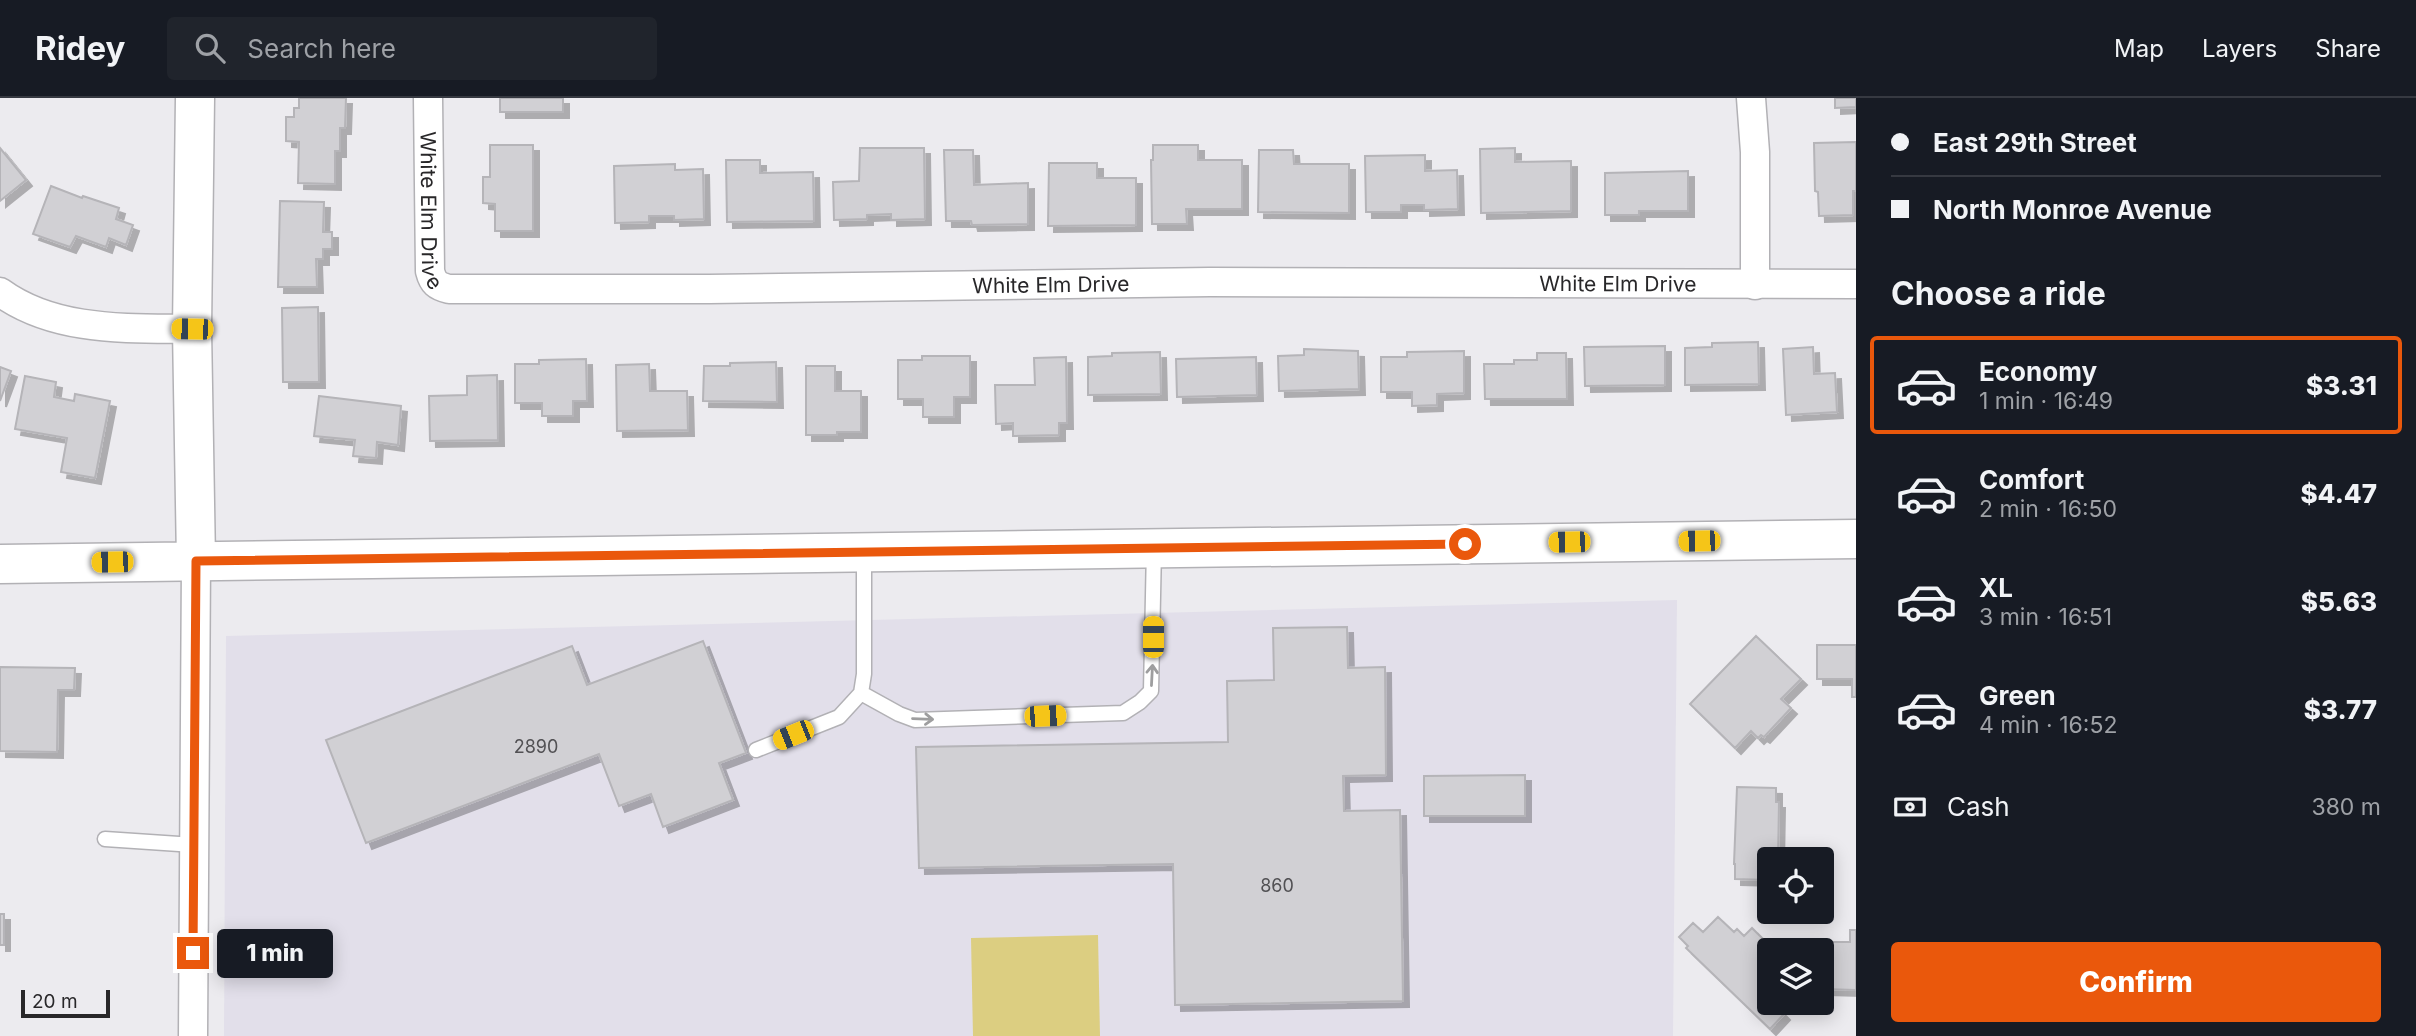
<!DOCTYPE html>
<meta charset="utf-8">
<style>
body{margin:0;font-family:Inter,sans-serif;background:#20242c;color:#f1f3f6;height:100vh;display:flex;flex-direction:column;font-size:26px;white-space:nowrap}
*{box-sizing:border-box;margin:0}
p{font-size:23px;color:#9ea1a6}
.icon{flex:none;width:38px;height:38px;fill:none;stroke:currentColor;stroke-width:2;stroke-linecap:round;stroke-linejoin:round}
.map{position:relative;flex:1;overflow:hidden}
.details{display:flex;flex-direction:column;background:#171b24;width:560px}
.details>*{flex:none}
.guide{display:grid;align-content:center;height:154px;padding:0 35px;background:#171b24}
.controls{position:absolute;left:1757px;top:749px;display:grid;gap:14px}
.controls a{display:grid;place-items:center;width:77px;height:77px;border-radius:7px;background:#171b24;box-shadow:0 4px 18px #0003;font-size:35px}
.scale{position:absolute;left:21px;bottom:18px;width:89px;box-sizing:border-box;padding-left:7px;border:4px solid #282729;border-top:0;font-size:19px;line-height:24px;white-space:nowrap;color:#282729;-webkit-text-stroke:5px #ecebef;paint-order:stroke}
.end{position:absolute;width:32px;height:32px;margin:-16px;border:9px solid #ea580c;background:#fff;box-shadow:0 0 0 4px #fff}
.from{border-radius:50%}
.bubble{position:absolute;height:49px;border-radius:7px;background:#171b24;box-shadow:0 4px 18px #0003;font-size:23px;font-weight:800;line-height:49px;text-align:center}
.car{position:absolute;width:21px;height:42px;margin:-21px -10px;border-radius:9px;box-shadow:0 0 5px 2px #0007;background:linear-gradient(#f5c518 24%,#345 0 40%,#f5c518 0 76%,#345 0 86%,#f5c518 0)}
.guide b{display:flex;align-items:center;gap:24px;height:66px;font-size:26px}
.guide b+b{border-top:2px solid #363941}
.guide i{width:18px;height:18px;background:#f1f3f6}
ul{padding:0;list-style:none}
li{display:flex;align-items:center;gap:21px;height:98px;margin:0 14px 10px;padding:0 21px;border:4px solid transparent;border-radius:7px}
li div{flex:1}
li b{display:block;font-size:26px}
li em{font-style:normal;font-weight:800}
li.on{border-color:#ea580c}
li>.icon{width:63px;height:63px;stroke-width:1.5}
h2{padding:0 35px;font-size:32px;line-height:84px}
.pay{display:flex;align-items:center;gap:18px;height:77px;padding:0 35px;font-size:26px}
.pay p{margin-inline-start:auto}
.primary-button{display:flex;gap:14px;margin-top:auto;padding:14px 35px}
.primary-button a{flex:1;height:80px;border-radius:7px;background:#ea580c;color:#fff;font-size:28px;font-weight:800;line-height:80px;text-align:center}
header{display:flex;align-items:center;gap:42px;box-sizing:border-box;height:98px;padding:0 35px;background:#171b24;border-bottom:2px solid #363941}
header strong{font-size:33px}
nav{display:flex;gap:38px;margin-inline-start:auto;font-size:24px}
.search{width:490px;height:63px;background:#20242c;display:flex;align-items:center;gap:18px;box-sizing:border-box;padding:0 24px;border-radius:7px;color:#9ea1a6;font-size:26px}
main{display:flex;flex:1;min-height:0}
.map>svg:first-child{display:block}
.built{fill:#e2dfea}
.green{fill:#dcce81}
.building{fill:#d1d0d4;stroke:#b5b4b8;stroke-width:2;filter:url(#shadow)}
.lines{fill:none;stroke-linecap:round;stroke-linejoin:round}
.lane-casing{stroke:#b2b1b5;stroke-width:17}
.street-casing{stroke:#b2b1b5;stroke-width:31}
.secondary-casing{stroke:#b2b1b5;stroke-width:41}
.lane{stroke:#fff;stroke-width:14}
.street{stroke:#fff;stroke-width:28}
.secondary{stroke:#fff;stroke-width:38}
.oneway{stroke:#9e9e9f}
.route{stroke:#ea580c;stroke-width:9}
.labels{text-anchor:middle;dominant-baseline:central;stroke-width:6;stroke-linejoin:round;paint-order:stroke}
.number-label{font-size:18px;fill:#525154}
.street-label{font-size:21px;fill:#282729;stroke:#ecebef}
</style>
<header>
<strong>Ridey</strong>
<div class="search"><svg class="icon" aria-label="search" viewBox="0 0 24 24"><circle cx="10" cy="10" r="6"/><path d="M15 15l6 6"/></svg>Search here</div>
<nav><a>Map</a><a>Layers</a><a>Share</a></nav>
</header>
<main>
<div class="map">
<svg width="1856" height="938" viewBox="0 0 1856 938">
<defs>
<filter id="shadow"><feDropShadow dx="6" dy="6" stdDeviation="0" flood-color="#0004"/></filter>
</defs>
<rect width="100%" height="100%" fill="#ecebef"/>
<!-- built -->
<path class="built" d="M1677 502 1673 938H224L226 538Z"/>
<!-- green -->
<path class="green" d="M1098 837 1100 938H973L971 840Z"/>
<!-- building -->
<path class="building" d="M299 0H346L345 30H340V53H335V86L298 85 299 44 286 43V19H294V10H299Z
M500 0H563V14H500Z
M1835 0H1856V9L1835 10Z
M1856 44V93H1853V117L1819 118 1818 94 1815 93 1814 45Z
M490 47H533V133H495V106L483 105V79H490Z
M1153 47H1198V62H1242V111H1186L1187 126H1152L1151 62H1153Z
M0 50 26 82 0 103Z
M860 50H924L925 121 891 122V116L867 117V121L834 122 833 84 859 83Z
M1515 50V64L1571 63V113L1481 115 1480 51Z
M944 52H973L974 87 1028 85V126L972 127 971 123H946Z
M1259 52H1293L1294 66H1349V115L1258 114Z
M1425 57V73L1457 72 1458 111 1424 112V107H1401V114H1366L1365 58Z
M726 62H760V75L813 74 814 123 727 124Z
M1049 65H1097V80H1136V127L1048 128Z
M675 66V72L703 71 704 121 674 122V118H649V124L615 125 614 68Z
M1688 73V113H1639V117H1605V75Z
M51 88 82 100 83 98 119 110 116 121 133 127 126 147 109 140 106 149 76 138 70 149 33 136Z
M280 103 324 104 323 134H332V151H323V161H316L317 189H278Z
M318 209 319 284H283L282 210Z
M1758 244 1759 286 1685 287V250L1712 249V245Z
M1665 248V287L1585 288 1584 249Z
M1813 249 1814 276 1835 275 1837 314 1786 317 1783 251Z
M1304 251 1358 253 1359 291 1279 293 1278 258 1304 257Z
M1464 253V295L1437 296V307L1412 308V294H1381V259H1407V254Z
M1160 254 1161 296 1088 297V259L1112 258V255Z
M1537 255H1566L1567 301H1485L1484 266H1514V262H1537Z
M922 258H970V299H954V319H923V301H898V262H922Z
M1066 259 1067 325H1059V337L1013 338V325L996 326 995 287H1035L1034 260Z
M1256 259 1257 297 1177 299 1176 261Z
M586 261 587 303H573V318H542V305H515V266H539V262Z
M776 264 777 304 703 303 704 268H730V265Z
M649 266 650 293H687L688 332 617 333 616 267Z
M806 268H835V293H861V334H837V337H806Z
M0 269 11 273 0 303Z
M497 277 498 342 430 343 429 298 467 297V278Z
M25 278 56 284 54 299 74 303 75 296 110 303 95 380 61 374 67 340 15 331Z
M319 298 401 308 398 347 377 344 376 360 353 358 355 342 314 338Z
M1347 529 1348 570 1385 569 1386 677 1343 678 1344 713 1400 712 1403 903 1175 907 1173 766 919 770 916 649 1228 644 1227 583 1274 582 1273 530Z
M1756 538 1801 581 1781 601 1791 610 1764 639 1761 637 1758 640 1751 633 1735 650 1690 606Z
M703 543 746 655 719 665 733 702 663 729 651 696 619 708 599 656 366 745 326 642 572 548 587 587Z
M1817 547H1856V599H1852V581H1817Z
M0 569 75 570 74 592H58L57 654 0 653Z
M1525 677V718H1424V678Z
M1737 689 1776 690V704H1779L1778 761H1769V782L1735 781V766H1734Z
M0 816H4V847H0Z
M1718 819 1734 834 1737 831 1744 838 1752 830 1774 852H1769V905H1777L1775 907 1784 916 1770 931 1686 850 1688 848 1679 839 1693 825 1703 834Z
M1850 832H1856V892L1822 891 1823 844H1850Z"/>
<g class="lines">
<!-- lane casing -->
<g class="lane-casing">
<path id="lane" d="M861 595 899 616 915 622 1123 615 1140 604 1151 593 1154 450
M756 652 839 619 861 595 864 576V455
M105 741 194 747"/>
</g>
<!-- street casing -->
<g class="street-casing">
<g id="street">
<path id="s1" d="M428 0 430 173C433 185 437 188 449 191H709L1210 184 1856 186"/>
<path d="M1751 0 1755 54V187"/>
<path d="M0 194C55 234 127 230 192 231"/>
<path d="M193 938 196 463"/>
</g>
</g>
<!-- secondary casing -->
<g class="secondary-casing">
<path id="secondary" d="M195 0 192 231 196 463
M0 466 1856 441"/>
</g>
<!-- lane -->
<use href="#lane" class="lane"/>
<!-- street -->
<use href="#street" class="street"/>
<!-- secondary -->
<use href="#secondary" class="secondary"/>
</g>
<!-- one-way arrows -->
<defs><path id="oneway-shaft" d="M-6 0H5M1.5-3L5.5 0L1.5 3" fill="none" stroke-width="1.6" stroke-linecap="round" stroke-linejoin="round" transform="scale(1.75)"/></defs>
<g class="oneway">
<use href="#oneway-shaft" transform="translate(1152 577) rotate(-87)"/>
<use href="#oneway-shaft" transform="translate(923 621) rotate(2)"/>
</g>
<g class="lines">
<!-- route -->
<path class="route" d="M193 855 196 463 1465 446"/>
</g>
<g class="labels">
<!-- number labels -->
<g class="number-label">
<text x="536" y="648">2890</text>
<text x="1277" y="787">860</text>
</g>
<!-- street labels -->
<g class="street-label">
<text stroke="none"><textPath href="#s1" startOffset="112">White Elm Drive</textPath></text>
<text stroke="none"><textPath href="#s1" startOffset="803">White Elm Drive</textPath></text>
<text stroke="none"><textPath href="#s1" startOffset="1370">White Elm Drive</textPath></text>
</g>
</g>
</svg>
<div class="controls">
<a><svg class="icon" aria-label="locate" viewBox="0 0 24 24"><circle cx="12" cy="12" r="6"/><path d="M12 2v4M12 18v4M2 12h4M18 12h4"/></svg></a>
<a><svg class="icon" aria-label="layers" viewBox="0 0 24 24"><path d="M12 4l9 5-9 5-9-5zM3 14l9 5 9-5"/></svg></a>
</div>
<div class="scale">20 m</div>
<i class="end from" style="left:1465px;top:446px"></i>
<i class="end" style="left:193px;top:855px"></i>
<div class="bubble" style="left:217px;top:831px;width:116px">1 min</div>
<i class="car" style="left:192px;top:231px;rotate:271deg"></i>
<i class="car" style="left:1699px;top:443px;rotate:269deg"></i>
<i class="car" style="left:1569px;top:444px;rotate:269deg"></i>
<i class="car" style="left:112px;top:464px;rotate:269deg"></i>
<i class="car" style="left:1153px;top:539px;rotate:0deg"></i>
<i class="car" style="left:1045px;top:618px;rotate:88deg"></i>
<i class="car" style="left:793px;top:637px;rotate:248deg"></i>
</div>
<section class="details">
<div class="guide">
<b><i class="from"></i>East 29th Street</b>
<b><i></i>North Monroe Avenue</b>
</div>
<h2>Choose a ride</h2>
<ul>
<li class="on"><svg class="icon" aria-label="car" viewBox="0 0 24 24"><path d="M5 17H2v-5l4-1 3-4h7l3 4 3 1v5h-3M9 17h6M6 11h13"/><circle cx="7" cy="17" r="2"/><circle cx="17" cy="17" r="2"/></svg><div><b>Economy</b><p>1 min · 16:49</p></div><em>$3.31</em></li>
<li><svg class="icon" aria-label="car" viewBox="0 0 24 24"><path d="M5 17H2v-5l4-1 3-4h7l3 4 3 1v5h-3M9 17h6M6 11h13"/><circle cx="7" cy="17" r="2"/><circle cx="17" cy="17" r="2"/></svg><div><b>Comfort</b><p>2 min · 16:50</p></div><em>$4.47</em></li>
<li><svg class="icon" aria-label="car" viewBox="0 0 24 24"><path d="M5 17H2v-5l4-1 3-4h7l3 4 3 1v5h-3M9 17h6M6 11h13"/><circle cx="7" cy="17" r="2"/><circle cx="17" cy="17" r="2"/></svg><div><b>XL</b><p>3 min · 16:51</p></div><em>$5.63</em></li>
<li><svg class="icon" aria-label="car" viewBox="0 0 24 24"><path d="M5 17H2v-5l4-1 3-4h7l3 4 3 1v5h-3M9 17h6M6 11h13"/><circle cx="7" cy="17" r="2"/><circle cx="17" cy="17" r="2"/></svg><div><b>Green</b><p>4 min · 16:52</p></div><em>$3.77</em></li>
</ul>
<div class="pay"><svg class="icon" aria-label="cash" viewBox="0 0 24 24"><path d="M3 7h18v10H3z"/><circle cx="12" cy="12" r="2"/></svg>Cash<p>380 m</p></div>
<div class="primary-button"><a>Confirm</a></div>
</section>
</main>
